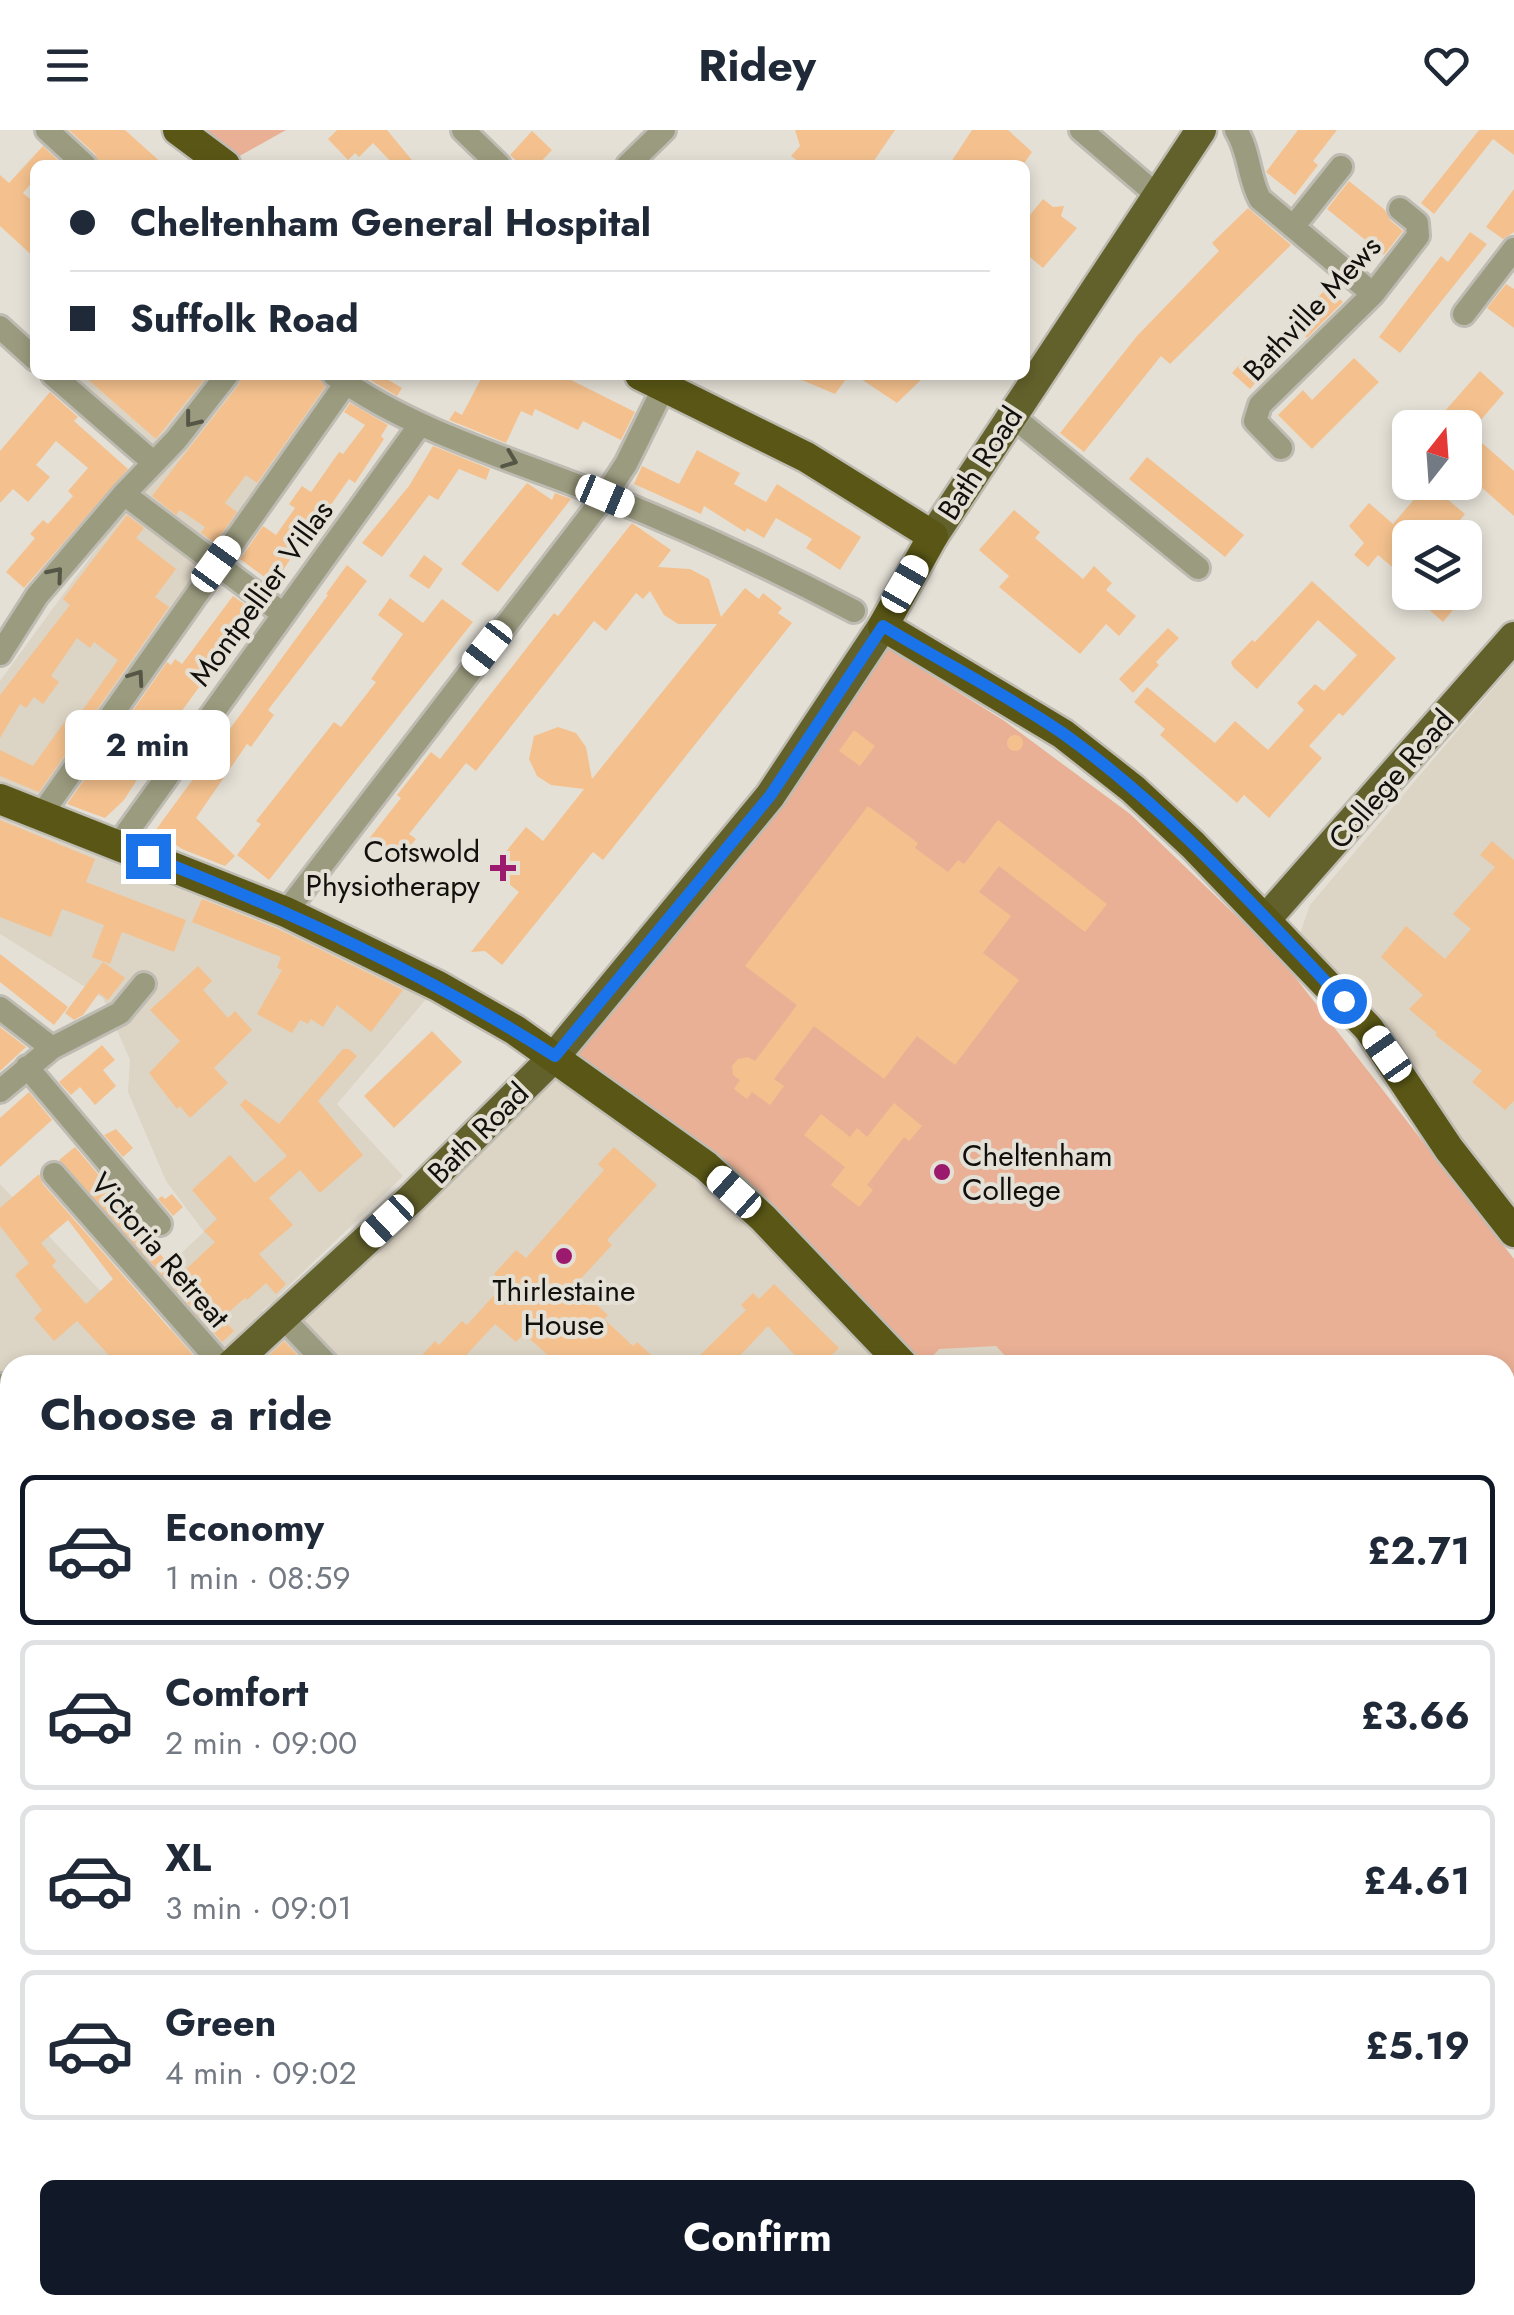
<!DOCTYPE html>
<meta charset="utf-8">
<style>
body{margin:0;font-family:Jost,sans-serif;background:#f2f2f3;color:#1f2937;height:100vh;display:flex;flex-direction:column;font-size:38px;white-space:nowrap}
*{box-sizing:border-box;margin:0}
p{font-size:32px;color:#747a83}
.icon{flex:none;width:55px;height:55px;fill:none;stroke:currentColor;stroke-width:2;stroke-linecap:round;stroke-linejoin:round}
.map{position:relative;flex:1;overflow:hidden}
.sheet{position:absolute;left:0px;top:1225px;width:1515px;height:960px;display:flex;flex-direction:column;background:#fff;border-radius:30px 30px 0 0;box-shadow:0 5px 15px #0003}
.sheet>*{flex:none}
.guide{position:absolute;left:30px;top:30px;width:1000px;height:220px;border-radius:15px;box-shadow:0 5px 15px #0003;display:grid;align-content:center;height:220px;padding:0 40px;background:#fff}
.needle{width:65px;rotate:17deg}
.buttons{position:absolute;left:1392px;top:280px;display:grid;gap:20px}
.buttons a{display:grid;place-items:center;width:90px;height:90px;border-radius:15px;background:#fff;box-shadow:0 5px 15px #0003;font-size:50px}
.end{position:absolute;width:45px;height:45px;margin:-22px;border:12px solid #1a73e8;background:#fff;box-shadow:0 0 0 5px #fff}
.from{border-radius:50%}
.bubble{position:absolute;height:70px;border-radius:15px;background:#fff;box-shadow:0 5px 15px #0003;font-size:32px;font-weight:700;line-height:70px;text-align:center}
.car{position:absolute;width:30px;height:60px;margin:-30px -15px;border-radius:12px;box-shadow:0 0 8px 2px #0007;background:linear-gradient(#fff 24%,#345 0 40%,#fff 0 76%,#345 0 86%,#fff 0)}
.guide b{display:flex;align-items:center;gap:35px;height:95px;font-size:38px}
.guide b+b{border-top:2px solid #e0e1e3}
.guide i{width:25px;height:25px;background:#1f2937}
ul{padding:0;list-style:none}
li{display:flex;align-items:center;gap:30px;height:150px;margin:0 20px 15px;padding:0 20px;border:5px solid #e0e1e3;border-radius:15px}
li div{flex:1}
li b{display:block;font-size:38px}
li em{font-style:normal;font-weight:700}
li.on{border-color:#111827}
li>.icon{width:90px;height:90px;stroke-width:1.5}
h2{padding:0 40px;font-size:45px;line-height:120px}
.action{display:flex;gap:20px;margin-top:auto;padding:20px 40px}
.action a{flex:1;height:115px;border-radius:15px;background:#111827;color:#fff;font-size:40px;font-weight:700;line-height:115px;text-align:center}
header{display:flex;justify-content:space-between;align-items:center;height:130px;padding:0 40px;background:#fff;font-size:45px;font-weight:700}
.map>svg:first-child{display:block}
.built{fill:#dcd4c4}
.green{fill:#e9b095}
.building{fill:#f4c18e;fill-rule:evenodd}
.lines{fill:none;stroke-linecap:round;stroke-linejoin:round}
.minor-casing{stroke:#bebbb2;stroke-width:28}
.primary-casing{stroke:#bebbb2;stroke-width:35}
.trunk-casing{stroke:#bebbb2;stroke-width:35}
.minor{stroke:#9b9b7f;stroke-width:22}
.primary{stroke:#63612b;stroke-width:30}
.trunk{stroke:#5a5716;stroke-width:30}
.oneway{stroke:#565646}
.route{stroke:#1a73e8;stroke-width:12}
.poi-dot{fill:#9b1a6e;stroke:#e4e0d6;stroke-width:4}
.labels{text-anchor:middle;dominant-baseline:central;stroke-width:8;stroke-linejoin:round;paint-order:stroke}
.street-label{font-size:30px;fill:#12100d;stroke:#e4e0d6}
.poi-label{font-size:30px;fill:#12100d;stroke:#e4e0d6;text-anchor:end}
</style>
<header><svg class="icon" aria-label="menu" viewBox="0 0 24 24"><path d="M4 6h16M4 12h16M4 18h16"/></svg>Ridey<svg class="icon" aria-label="heart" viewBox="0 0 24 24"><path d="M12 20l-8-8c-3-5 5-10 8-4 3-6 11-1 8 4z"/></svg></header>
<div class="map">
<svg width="1514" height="2185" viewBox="0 0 1514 2185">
<rect width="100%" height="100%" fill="#e4e0d6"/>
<!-- built -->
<path class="built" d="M84 245H326L340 256 46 673 0 655V551L121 385 174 331 80 250Z
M1514 534V1077L1298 809 1310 775Z
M1003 590 1130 684 1281 829 1514 1129V1608L1505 1618V1235H328L270 1174 262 1181 313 1235H10V1359L0 1348V1054L152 1216 178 1192 148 1154 204 1102 166 1051 128 962 130 930 103 868 0 804V688L305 809 427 868 337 974 403 1046 278 1166 290 1180 511 972Z
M10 1363V1591L0 1596V1372Z"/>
<!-- green -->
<path class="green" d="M206 0H286L236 28Z
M881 514 1003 590 1130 684 1281 829 1514 1129V1608L1505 1618V1235H1014L996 1216 939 1219 925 1235H903L763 1088 555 926Z
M494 2175H1352L1342 2185H505Z"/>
<!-- building -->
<path class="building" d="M69 0H125L164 35H100L95 24Z
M337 0H387L416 35H394L373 13 359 27 355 23 348 30 328 9Z
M795 0H895L871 35H803L791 26 800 16Z
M972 0H1008L1032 22 1023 35H949Z
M1298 0H1337L1313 31 1318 35 1295 65 1266 42Z
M1479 0H1514V25L1493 9 1434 84 1421 73Z
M532 1 552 20 538 35H521L510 25Z
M43 16 63 35H35V49L23 63 35 73V128L0 96V45L9 53Z
M1349 51 1385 80 1390 90 1403 101 1384 125 1327 79Z
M1514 59V102L1503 109 1486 97Z
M1043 69 1053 77 1064 76 1061 86 1077 98 1043 138 1025 123V91Z
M1248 78 1291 115 1170 234 1161 226 1084 322 1060 303 1137 206 1219 121 1212 113Z
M1470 102 1487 114 1400 223 1379 207 1441 126 1448 132Z
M1506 154 1514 159V198L1487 178Z
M1328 157 1343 172 1307 208 1292 193Z
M1246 227 1264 243 1250 259 1232 243Z
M1354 228 1379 252 1312 319 1278 285 1303 260 1312 270Z
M1480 241 1504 263 1474 298H1430Z
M83 245H208L156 309Z
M242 245H319L325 257 257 353 246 345 225 373 237 382 215 413 201 403 205 397 180 380 176 385 152 366 239 254Z
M362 245H380L402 258 397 266Z
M483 245H561L635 282 621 310 583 291 578 300 535 279 532 286 521 281 506 313 449 290 455 281 462 285Z
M790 245H849L835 264Z
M855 245H926L897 273Z
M50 262 78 287 74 291 128 339 24 458 6 442 35 408 30 404 43 390 48 394 73 366 68 361 88 338 56 311 36 335 50 347 28 372 13 359 0 373V321Z
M350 273 388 295 381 306 384 309 355 353 349 349 323 386 320 384 274 454 240 429 263 396 276 405 295 378 289 374 302 356 311 362 339 322 343 324 365 295 344 282Z
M1465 298 1514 341V386L1465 343Z
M433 316 490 339 486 350 459 339 438 370 429 365 382 427 362 413 409 356Z
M697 320 740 343 734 354 766 372 777 354 861 407 840 440 806 418 812 409 776 388 764 408 747 398 745 402 704 376 701 384 634 354 642 336 679 354Z
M1147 327 1244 405 1225 427 1129 349Z
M527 353 552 370 555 363 571 369 498 462 461 434Z
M1428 353 1465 384 1445 408H1410V452L1378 425 1368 437 1354 425 1364 413 1349 396 1369 373 1393 394Z
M1014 380 1040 402 1035 408 1083 449 1094 436 1112 453 1106 460 1136 486 1119 506 1106 494 1080 524 999 457 1009 446 979 420Z
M127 385 144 398 136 408 176 439 155 467 169 477 39 662 0 646V620L33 636 71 583 77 588 118 530 94 512 90 518 77 508 51 546 59 552 43 574 34 567 26 578 20 574 0 608V565L70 475 63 469Z
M632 393 671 420 658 437 690 439 709 449 721 487 745 458 759 469 763 463 782 478 778 483 792 493 603 730 593 722 502 835 485 821 471 822 519 762 491 740 526 697 543 711 584 659 551 655 537 646 529 629 534 606 558 597 576 603 586 617 592 649 717 494H678L664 485 650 461 643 469 636 463 606 501 594 491 476 641 466 633 409 704 416 709 397 733 368 710 401 668 397 665 431 622 440 629 554 483 558 486Z
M424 425 443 439 429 459 409 446Z
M347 435 367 451 268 580 274 585 251 617 247 614 196 688 235 726 225 736 182 719 155 701 328 465 326 464Z
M1312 451 1396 528 1343 586 1339 583 1309 616 1322 628 1269 688 1244 665 1237 673 1160 605 1165 599 1134 572 1147 557 1215 613 1235 591 1268 620 1304 580 1297 573 1315 554 1324 561 1357 525 1318 490 1257 559 1233 537 1231 532 1252 510 1255 512Z
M1409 462H1468L1443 492Z
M233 466 254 481 158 614 128 593 107 624 140 645 124 670 105 688 67 674 167 532 171 535 175 529 182 534Z
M390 468 423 493 442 469 473 492 269 750 237 725 261 694 256 691 334 592 341 597 376 552 371 549 403 504 378 485Z
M1168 498 1179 508 1156 532 1159 535 1133 563 1119 549Z
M854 600 875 616 860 636 839 621Z
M1007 613a8 8 0 1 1 16 0a8 8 0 1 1-16 0Z
M868 676 918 713 915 718 948 742 958 730 964 734 998 690 1107 774 1085 802 999 736 979 762 1011 786 983 823 1019 850 955 935 917 906 884 949 814 896 774 949 784 956 770 975 752 962 747 969 734 959 740 950 733 945 732 936 738 929 748 927 755 931 797 875 745 836Z
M0 690 95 729 86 752 186 790 174 822 122 802 110 834 92 827 104 795 62 779 51 807 0 787Z
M1492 711 1514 730V971L1505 980 1472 952 1482 941 1435 905 1437 903 1409 879 1423 865 1381 827 1406 796 1445 829 1471 799 1453 784 1495 737 1480 725Z
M202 769 278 799 403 860 371 902 337 875 323 897 311 889 308 894 300 890 292 903 257 884 282 840 277 838 281 827 192 792Z
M0 824 68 877 54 895 0 852Z
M103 832 125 848 108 870 99 863 83 885 74 890 65 883Z
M198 836 212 851 203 860 228 888 235 881 252 900 214 938 228 953 190 988 180 976 177 979 149 943 180 911 150 880Z
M0 897 26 917 0 941Z
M432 901 462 932 394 998 364 966Z
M102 915 115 930 103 940 116 956 95 975 80 957 71 965 59 952Z
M343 919H349L357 926 318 971 363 1025 320 1063 300 1040 269 1068 293 1095 259 1124 286 1154 276 1164 266 1153 247 1170 245 1168 222 1188 234 1201 222 1212 59 1030 75 1017 151 1106 147 1109 168 1133 172 1130 183 1142 215 1112 204 1101 217 1089 192 1060 230 1025 255 1053 287 1026 240 975 245 969 279 994Z
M29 962 52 990 0 1037V988Z
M894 973 922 996 909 1011 904 1007 867 1055 873 1060 859 1077 831 1055 845 1037 804 1005 821 984 850 1007 857 998 867 1007Z
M116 999 133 1018 123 1027 104 1005Z
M614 1017 657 1055 607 1110 612 1115 575 1155 608 1185 604 1189 633 1216 637 1212 662 1235H620L610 1226 602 1235H559L524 1204 516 1212 495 1194 457 1235H413L435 1211 439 1215 462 1191 467 1195 505 1153 494 1144 516 1120 526 1128 604 1040 598 1034Z
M39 1044 43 1054 199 1232 195 1235H96L108 1224 77 1191 54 1211 34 1188 42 1180 15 1145 29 1133 0 1096V1078ZM68 1090 113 1149 86 1174 52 1136 56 1131 41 1113Z
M172 1064 183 1077 173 1086 158 1069 162 1066 165 1069Z
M774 1154 839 1218 822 1235H810L802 1227 799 1230 768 1196 731 1235H690L746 1180 741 1175 753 1163 759 1169Z
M284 1211 307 1235H259Z"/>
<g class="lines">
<!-- minor casing -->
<g class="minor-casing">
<path id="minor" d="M47 0 85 35
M463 0 499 35
M1081 0 1157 65
M1236 0C1250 22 1248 47 1260 69L1373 164
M628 35 664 0
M1293 97 1341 37
M1464 184 1514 119
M0 197 35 229
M53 245 154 333
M334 245C416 303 512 329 605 366 690 400 772 438 854 481
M1011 285 1198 438
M1281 318 1255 291 1260 275 1373 164 1418 106 1417 93 1400 79
M124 364 283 484
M0 524 37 466 124 364 176 310 227 245
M41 685 346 253
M118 715 419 296
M286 782 605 366 626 334 664 257
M0 878 52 918
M27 937 160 1094
M0 961 52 918 120 883 144 854
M54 1044 222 1235
M282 1187 328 1235
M0 1255 10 1266
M0 1395 10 1406
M0 1455 10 1466
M0 1607 10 1600
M1505 1652 1514 1642
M0 1993 10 2002
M1505 2015 1514 2005
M0 2070 10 2074
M254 2175 269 2185
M20 2185 22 2175
M1342 2185 1352 2175"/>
</g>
<!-- primary casing -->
<g class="primary-casing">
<path id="primary" d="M933 406 1201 0
M1266 789 1514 507
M231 1235 412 1068 555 926 770 666 883 496
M0 1448 10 1439"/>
</g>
<!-- trunk casing -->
<g class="trunk-casing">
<path id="trunk" d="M178 0 225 35
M640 245 806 327 933 406 883 496 1063 604 1133 659 1193 715 1369 899 1449 1019 1514 1102
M0 669 286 782 438 856 515 900 706 1036 763 1088 903 1235
M1505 1958 1514 1970"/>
</g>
<!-- minor -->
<use href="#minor" class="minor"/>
<!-- primary -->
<use href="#primary" class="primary"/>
<!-- trunk -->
<use href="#trunk" class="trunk"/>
</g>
<!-- one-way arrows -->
<defs><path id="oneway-chevron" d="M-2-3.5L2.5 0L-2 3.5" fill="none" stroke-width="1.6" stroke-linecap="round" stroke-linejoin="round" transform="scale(2.5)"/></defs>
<g class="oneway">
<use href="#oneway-chevron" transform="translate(192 290) rotate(128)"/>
<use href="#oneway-chevron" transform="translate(510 330) rotate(21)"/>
<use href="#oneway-chevron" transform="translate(56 444) rotate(-50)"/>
<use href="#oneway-chevron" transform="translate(137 547) rotate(-55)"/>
</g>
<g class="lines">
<!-- route -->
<path class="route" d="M148 726C289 781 427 844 555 926L770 666 883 496C942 532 1004 563 1061 602 1167 677 1255 777 1344 871"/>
</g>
<!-- markers -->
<g class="poi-dot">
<path d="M498 723h10v10h10v10h-10v10h-10v-10h-10v-10h10z"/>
<circle cx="942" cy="1042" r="10"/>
<circle cx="564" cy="1126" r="10"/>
</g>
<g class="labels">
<!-- street labels -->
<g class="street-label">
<text transform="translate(1312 178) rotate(-47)">Bathville Mews</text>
<text transform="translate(980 333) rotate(-57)">Bath Road</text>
<text transform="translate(261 463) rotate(-54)">Montpellier Villas</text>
<text transform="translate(1391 649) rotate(-49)">College Road</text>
<text transform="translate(478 1003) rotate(-45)">Bath Road</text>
<text transform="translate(160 1120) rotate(49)">Victoria Retreat</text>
</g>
<!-- poi labels -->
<g class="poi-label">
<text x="480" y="721">Cotswold<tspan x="480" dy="34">Physiotherapy</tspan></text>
<text x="962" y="1025" text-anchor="start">Cheltenham<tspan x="962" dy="34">College</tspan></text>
<text x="564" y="1160" text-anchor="middle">Thirlestaine<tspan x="564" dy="34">House</tspan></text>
</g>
</g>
</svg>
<div class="buttons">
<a><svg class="needle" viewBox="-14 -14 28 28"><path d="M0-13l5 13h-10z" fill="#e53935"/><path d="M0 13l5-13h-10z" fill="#747a83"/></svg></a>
<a><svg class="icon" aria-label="layers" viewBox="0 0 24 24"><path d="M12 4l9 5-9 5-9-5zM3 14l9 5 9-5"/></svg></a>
</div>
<i class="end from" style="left:1344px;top:871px"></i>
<i class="end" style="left:148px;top:726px"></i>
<div class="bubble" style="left:65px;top:580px;width:165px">2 min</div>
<i class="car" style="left:605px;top:366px;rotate:113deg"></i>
<i class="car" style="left:216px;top:434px;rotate:36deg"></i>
<i class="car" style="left:905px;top:454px;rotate:30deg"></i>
<i class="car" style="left:487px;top:518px;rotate:218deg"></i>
<i class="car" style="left:1387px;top:924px;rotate:325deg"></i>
<i class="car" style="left:734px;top:1062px;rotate:312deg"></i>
<i class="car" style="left:387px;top:1091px;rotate:227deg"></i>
<div class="guide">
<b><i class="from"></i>Cheltenham General Hospital</b>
<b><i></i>Suffolk Road</b>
</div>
<section class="sheet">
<h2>Choose a ride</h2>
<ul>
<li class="on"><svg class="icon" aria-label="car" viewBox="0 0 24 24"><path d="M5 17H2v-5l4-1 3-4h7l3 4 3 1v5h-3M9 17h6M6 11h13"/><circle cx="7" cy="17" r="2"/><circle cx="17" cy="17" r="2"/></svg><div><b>Economy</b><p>1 min · 08:59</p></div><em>£2.71</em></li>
<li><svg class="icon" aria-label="car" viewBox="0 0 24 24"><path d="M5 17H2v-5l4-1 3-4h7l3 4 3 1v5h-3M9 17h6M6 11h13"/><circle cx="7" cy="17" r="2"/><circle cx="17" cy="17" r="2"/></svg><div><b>Comfort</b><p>2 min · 09:00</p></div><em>£3.66</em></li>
<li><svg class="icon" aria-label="car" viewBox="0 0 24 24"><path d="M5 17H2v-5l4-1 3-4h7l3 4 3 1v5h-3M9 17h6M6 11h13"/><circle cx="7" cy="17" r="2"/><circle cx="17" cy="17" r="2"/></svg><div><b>XL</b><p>3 min · 09:01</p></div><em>£4.61</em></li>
<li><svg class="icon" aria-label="car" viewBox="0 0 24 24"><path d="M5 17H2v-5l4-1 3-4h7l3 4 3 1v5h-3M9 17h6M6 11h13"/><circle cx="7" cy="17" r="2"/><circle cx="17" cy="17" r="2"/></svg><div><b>Green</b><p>4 min · 09:02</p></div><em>£5.19</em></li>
</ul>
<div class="action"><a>Confirm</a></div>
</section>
</div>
